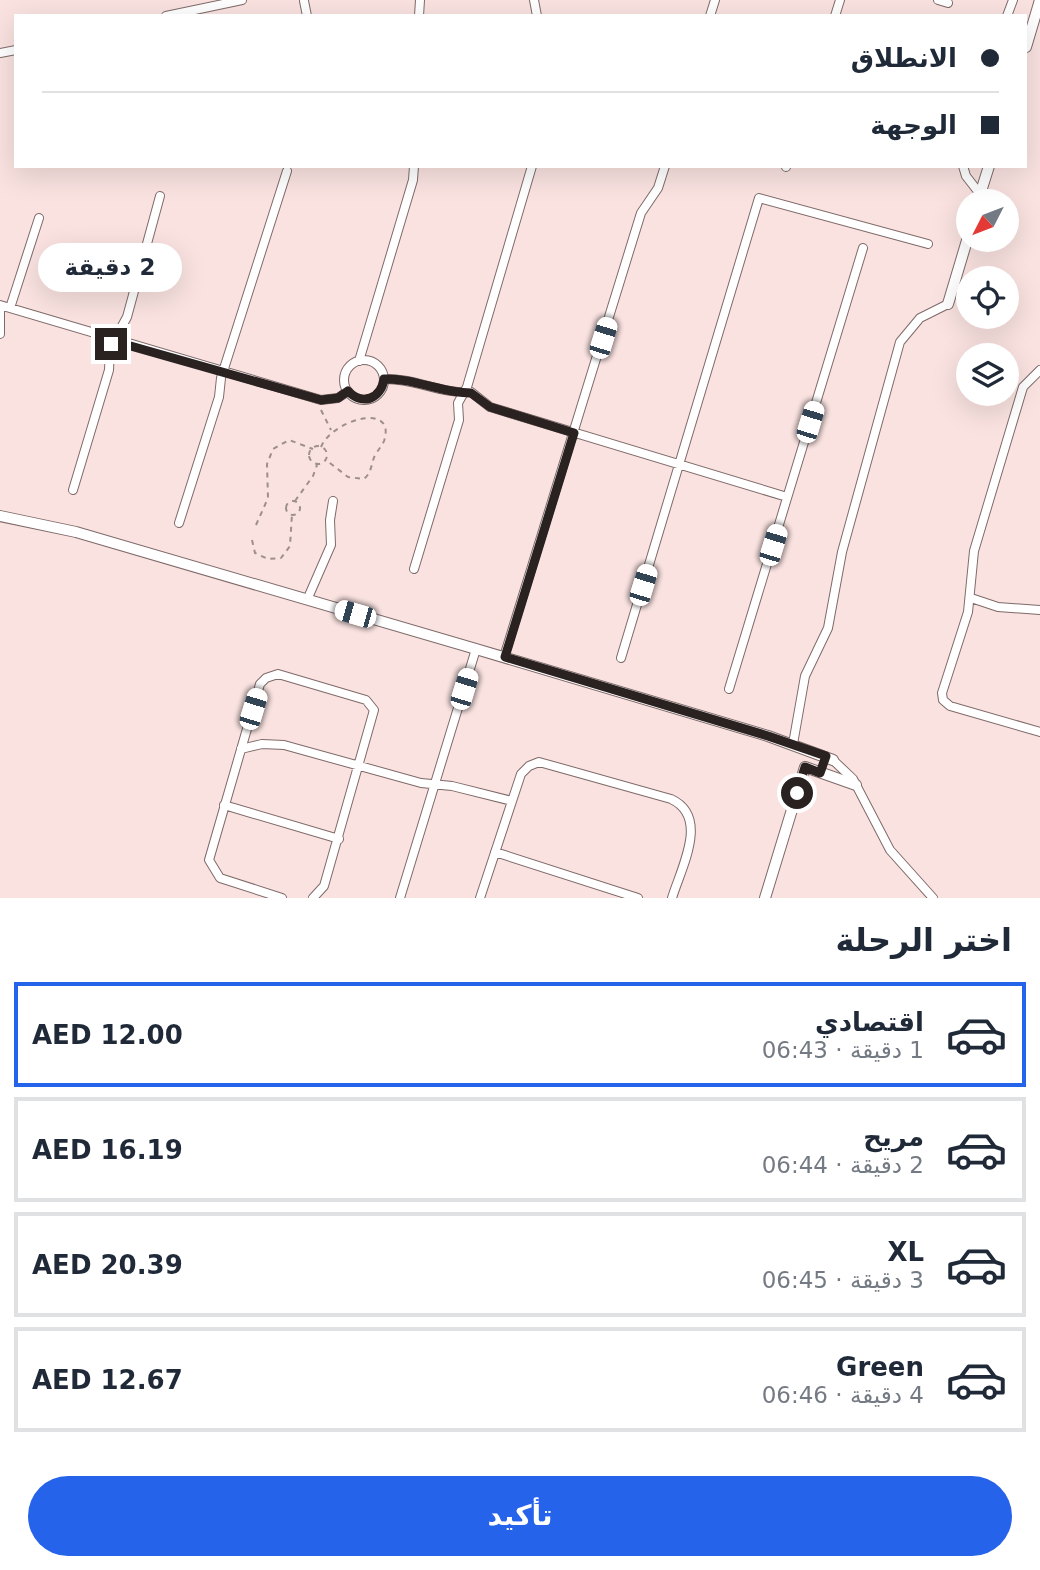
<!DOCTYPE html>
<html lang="ar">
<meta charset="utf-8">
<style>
body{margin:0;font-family:"DejaVu Sans","Noto Naskh Arabic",sans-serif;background:#f2f2f3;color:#1f2937;direction:rtl;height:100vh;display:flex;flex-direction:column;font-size:26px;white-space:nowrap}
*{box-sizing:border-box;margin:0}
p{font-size:23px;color:#747a83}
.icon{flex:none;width:38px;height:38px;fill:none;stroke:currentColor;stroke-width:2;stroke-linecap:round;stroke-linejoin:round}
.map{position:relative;height:898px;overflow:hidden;direction:ltr}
.details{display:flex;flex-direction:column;background:#fff;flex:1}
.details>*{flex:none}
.guide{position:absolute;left:14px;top:14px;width:1013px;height:154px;border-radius:0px;box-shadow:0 7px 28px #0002;direction:rtl;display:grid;align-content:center;height:154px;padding:0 28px;background:#fff}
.needle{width:46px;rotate:228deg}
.tools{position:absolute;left:956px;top:189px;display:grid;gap:14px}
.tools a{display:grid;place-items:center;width:63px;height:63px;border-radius:50%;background:#fff;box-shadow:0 7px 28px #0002;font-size:35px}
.end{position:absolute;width:32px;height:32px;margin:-16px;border:9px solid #2a2221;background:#fff;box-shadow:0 0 0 4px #fff}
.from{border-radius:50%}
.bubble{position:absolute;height:49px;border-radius:24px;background:#fff;box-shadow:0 7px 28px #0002;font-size:23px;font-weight:700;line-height:49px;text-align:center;direction:rtl}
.car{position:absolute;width:21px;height:42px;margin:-21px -10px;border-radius:9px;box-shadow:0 0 5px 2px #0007;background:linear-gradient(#fff 24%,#345 0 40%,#fff 0 76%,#345 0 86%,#fff 0)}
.guide b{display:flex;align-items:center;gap:24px;height:66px;font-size:26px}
.guide b+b{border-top:2px solid #e0e1e3}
.guide i{width:18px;height:18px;background:#1f2937}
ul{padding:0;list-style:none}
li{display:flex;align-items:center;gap:21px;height:105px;margin:0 14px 10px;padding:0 14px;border:4px solid #e0e1e3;border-radius:0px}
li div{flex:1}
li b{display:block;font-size:26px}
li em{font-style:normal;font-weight:700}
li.current{border-color:#2563eb}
li>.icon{width:63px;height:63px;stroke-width:1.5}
h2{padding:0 28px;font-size:32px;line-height:84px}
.primary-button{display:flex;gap:14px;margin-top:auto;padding:14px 28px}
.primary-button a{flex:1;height:80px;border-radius:42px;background:#2563eb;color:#fff;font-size:28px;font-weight:700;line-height:80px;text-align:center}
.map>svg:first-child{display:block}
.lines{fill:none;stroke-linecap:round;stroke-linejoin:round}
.minor-casing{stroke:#7f6a69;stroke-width:10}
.tertiary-casing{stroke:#7f6a69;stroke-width:12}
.path{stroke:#9e8e8c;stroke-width:2;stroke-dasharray:5 5;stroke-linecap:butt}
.minor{stroke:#fff;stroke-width:8}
.tertiary{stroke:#fff;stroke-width:10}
.route{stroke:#2a2221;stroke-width:9}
</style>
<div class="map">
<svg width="1040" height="898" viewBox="0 0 1040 898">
<rect width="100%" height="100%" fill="#f9e2e0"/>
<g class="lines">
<!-- minor casing -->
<g class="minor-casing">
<path id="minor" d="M534 0 537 16
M938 0 948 3
M304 1 307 16
M166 16 242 0
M419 16 420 0
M710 16 715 0
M835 16 840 0
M1007 16 1013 0
M0 53 16 50
M963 166 966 176 980 194
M786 167V166
M0 305 321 400 338 398 348 391
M0 308V334
M10 308 39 218
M344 380a20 20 0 1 1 40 0a20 20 0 1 1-40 0Z
M359 361 413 180 414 166
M1040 370 1023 387 974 551 968 612 942 693 943 700 950 706 1040 732
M384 379C414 378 441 394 471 392L490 407 787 497
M73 490 109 370 110 348 127 317 160 196
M179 523 219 397 221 378 287 171
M414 569 459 420 458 403 467 387 532 166
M971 598 998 607 1040 610
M307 600 331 545 330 520 333 501
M504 657 641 213 658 188 665 166
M621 658 759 198 928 244
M729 689 863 248
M793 744 805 676 828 628 842 552 900 342 920 318 948 304
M241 749 262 744 284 745 421 783 452 786 512 801
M833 760 853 779 890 850 933 898
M224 805 339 839
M495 852 638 898
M282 898 220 878 209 860 260 684 266 678 278 674 366 700 374 710 324 886 313 898
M400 898 476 649
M480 898 521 774 529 766 539 762 671 799C710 817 681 868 672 898"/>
</g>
<!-- tertiary casing -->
<g class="tertiary-casing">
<path id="tertiary" d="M1026 47 1040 0
M978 201 989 166
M948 304 968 237
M0 516 76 532 476 649 768 736 833 760
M765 898 805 767 856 785"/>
</g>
<!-- path -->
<path class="path" d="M321 410 331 430
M309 455a9 9 0 1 1 18 0a9 9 0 1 1-18 0Z
M321 447C332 420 397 401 384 441 382 446 378 450 375 455 371 464 372 472 364 479L348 477 326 460
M295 501 313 476 317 465
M286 508a7 7 0 1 1 14 0a7 7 0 1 1-14 0Z
M256 525 268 498 267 464 273 449 289 440 313 449
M252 540 255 553 268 559 281 558 290 546 292 514"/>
<!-- minor -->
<use href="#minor" class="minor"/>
<!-- tertiary -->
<use href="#tertiary" class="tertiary"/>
</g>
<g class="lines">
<!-- route -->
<path class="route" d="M111 344 113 341 321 400 338 398 348 391C362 406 381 399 384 379 414 378 441 393 471 393L490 407 574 433 505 657 768 736 826 756 820 773 805 767 797 793"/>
</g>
</svg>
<div class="tools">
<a><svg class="needle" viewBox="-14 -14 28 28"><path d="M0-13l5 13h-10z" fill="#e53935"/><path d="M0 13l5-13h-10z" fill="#747a83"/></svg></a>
<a><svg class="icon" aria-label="locate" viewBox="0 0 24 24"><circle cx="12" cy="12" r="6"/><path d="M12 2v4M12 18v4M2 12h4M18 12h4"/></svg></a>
<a><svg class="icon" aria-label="layers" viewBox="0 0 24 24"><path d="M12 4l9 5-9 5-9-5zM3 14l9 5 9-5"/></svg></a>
</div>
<i class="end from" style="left:797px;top:793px"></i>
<i class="end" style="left:111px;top:344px"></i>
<div class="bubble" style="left:38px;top:243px;width:144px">2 دقيقة</div>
<i class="car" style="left:603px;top:338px;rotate:17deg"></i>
<i class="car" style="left:810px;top:422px;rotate:17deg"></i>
<i class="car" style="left:773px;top:545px;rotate:17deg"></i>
<i class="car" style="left:643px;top:585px;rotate:17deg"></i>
<i class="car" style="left:355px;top:614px;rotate:286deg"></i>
<i class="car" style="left:464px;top:689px;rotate:17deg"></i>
<i class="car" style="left:253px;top:709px;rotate:17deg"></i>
<div class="guide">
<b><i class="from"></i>الانطلاق</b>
<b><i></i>الوجهة</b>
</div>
</div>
<section class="details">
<h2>اختر الرحلة</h2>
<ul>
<li class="current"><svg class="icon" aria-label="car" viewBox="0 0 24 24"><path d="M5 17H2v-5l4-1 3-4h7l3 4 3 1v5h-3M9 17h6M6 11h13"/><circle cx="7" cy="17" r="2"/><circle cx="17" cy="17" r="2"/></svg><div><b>اقتصادي</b><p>1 دقيقة · 06:43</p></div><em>AED 12.00</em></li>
<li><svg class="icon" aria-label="car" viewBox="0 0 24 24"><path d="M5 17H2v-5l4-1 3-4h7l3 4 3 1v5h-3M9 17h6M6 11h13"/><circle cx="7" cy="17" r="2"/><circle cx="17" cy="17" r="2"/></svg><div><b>مريح</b><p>2 دقيقة · 06:44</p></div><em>AED 16.19</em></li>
<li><svg class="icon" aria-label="car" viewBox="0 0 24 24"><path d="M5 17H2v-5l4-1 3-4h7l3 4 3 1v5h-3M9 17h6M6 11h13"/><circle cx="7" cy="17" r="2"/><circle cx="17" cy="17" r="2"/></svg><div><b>XL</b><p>3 دقيقة · 06:45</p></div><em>AED 20.39</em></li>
<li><svg class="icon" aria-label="car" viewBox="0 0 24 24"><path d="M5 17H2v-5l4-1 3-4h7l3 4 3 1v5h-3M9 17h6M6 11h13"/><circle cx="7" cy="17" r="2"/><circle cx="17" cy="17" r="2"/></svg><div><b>Green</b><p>4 دقيقة · 06:46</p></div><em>AED 12.67</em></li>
</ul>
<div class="primary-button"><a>تأكيد</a></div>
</section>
